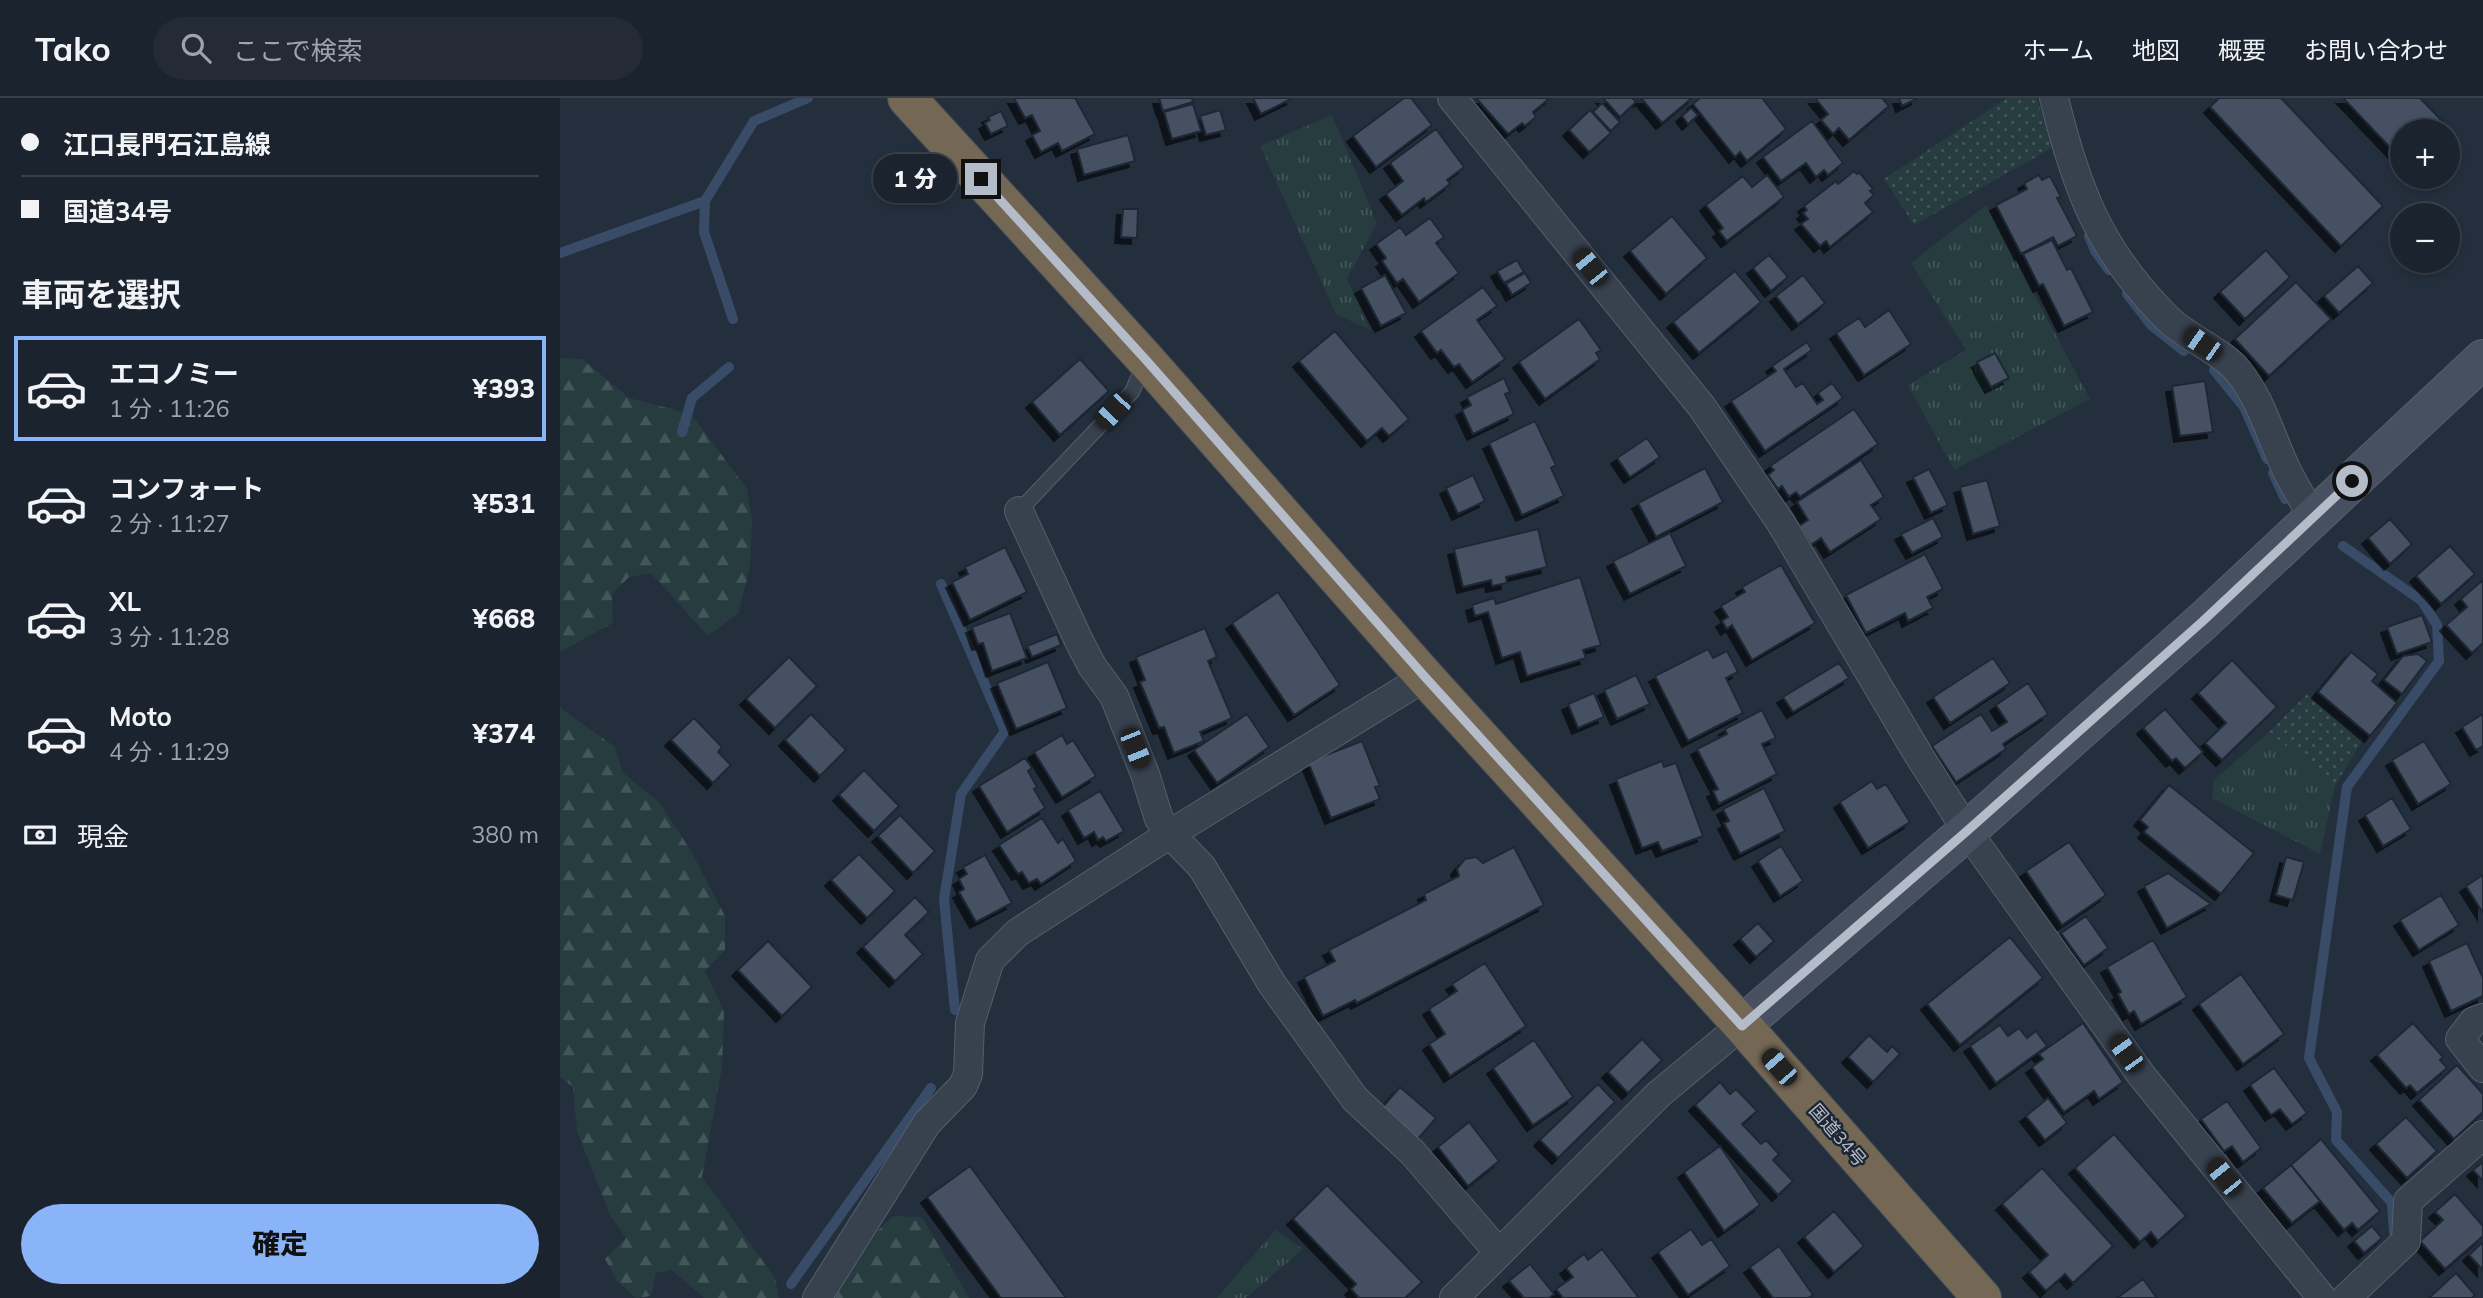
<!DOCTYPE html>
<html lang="ja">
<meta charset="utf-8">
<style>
body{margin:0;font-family:Mulish,"Noto Sans JP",sans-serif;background:#242b36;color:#f1f3f6;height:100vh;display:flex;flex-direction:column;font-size:26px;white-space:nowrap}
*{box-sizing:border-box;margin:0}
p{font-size:23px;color:#a0a4aa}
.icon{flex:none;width:38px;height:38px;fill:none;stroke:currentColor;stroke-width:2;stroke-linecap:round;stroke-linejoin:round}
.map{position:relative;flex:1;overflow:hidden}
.side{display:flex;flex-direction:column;background:#1b232e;width:560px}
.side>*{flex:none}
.guide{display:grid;align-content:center;height:154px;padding:0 21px;background:#1b232e}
.controls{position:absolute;left:1830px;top:21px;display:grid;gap:14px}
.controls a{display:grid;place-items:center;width:70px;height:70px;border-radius:50%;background:#1b232e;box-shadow:0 4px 10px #0003,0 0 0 2px #39404a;font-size:35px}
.end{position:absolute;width:32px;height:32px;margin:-16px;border:9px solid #b4bcc9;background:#111;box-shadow:0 0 0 4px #111}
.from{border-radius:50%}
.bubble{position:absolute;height:49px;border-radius:24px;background:#1b232e;box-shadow:0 4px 10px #0003,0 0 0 2px #39404a;font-size:23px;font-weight:800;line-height:49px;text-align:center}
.car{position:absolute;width:21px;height:42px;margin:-21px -10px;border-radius:9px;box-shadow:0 0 5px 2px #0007;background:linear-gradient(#222 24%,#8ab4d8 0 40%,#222 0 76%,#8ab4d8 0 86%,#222 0)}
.guide b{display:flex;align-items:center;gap:24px;height:66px;font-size:26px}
.guide b+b{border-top:2px solid #39404a}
.guide i{width:18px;height:18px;background:#f1f3f6}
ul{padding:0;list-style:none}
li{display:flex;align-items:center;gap:21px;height:105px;margin:0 14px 10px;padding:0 7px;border:4px solid transparent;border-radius:0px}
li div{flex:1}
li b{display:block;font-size:26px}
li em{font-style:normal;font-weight:800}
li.selected{border-color:#8ab4f8}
li>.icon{width:63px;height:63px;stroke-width:1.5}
h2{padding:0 21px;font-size:32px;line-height:84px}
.pay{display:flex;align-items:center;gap:18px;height:77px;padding:0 21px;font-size:26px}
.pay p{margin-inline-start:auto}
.button{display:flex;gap:14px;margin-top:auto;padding:14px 21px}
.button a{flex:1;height:80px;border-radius:42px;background:#8ab4f8;color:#111;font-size:28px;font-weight:800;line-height:80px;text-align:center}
header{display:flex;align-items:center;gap:42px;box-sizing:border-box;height:98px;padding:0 35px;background:#1b232e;border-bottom:2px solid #39404a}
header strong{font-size:33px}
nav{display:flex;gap:38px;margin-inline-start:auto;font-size:24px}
.search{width:490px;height:63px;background:#242b36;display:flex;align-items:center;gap:18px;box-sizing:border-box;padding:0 24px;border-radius:38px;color:#a0a4aa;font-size:26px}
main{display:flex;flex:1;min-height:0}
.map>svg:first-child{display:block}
.grass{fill:url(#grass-tufts)}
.forest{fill:url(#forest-firs)}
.garden{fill:url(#garden-dots)}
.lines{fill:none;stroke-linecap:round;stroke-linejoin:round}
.stream{stroke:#394c67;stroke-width:10}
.building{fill:#455162;stroke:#1f2835;stroke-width:2;filter:url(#shadow)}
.lane-casing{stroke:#565f6c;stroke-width:16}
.street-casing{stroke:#565f6c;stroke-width:30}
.secondary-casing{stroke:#565f6c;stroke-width:40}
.highway-casing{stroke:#434c59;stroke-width:40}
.lane{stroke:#38414e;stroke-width:14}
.street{stroke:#38414e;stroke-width:28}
.secondary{stroke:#465061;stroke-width:38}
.highway{stroke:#746855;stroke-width:38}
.route{stroke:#b4bcc9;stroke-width:9}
.labels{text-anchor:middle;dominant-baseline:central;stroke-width:5;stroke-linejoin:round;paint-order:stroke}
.street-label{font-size:18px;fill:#b4bcc9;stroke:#1d2633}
</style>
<header>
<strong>Tako</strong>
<div class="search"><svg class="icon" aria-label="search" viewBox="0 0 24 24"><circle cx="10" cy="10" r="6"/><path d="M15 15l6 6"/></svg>ここで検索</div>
<nav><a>ホーム</a><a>地図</a><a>概要</a><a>お問い合わせ</a></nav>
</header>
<main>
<section class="side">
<div class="guide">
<b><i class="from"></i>江口長門石江島線</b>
<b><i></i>国道34号</b>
</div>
<h2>車両を選択</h2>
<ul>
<li class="selected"><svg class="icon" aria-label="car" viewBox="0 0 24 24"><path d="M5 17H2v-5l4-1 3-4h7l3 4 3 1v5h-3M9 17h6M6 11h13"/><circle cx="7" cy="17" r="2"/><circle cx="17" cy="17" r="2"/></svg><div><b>エコノミー</b><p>1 分 · 11:26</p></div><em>¥393</em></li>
<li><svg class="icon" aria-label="car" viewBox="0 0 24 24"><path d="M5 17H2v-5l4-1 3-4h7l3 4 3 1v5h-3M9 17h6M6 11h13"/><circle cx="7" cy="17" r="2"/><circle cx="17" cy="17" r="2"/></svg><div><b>コンフォート</b><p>2 分 · 11:27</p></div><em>¥531</em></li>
<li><svg class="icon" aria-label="car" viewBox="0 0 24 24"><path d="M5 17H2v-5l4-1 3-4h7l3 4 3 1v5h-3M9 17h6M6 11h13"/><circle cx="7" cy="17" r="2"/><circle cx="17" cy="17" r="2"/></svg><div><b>XL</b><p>3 分 · 11:28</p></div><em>¥668</em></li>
<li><svg class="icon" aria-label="car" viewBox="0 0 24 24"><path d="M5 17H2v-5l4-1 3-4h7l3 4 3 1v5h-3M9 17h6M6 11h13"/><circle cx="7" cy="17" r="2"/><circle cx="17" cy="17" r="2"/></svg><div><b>Moto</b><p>4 分 · 11:29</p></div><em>¥374</em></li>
</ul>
<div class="pay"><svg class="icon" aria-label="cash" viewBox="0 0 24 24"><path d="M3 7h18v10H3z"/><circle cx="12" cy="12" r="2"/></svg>現金<p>380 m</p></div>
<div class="button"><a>確定</a></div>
</section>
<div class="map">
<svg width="1923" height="1200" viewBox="0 0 1923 1200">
<defs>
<pattern id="grass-tufts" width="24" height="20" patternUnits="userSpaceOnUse" patternTransform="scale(1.75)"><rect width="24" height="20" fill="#263c3f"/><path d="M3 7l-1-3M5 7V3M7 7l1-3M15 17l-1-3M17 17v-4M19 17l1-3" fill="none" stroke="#435659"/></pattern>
<pattern id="forest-firs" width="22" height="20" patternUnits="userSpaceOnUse" patternTransform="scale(1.75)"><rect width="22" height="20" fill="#263c3f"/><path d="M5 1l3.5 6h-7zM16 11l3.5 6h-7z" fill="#435659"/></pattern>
<pattern id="garden-dots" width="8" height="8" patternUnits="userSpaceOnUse" patternTransform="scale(1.75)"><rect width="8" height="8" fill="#263c3f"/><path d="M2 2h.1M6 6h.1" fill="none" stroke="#435659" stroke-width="1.8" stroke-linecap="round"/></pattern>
<filter id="shadow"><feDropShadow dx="-6" dy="6" stdDeviation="0" flood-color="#0009"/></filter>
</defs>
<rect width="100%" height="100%" fill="#242f3e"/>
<!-- grass -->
<path class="grass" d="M772 17 817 125 787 181 810 232 776 216 700 48Z
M1426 107 1530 301 1394 372 1348 287 1406 252 1351 165Z
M1709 634 1775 688 1760 756 1652 700 1654 682Z
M715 1132 743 1151 686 1200H657Z"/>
<!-- forest -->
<path class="forest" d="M0 260 22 261 69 300 131 316 187 391 192 422 190 469 179 514 148 538 91 475 69 479 52 496 53 525 0 554Z
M0 607 3 612 55 649 63 675 99 704 131 753 165 818V852L145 873 164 913 162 969 142 1079 215 1180 219 1200H144L112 1172 96 1175 91 1198 76 1200 57 1183 45 1161 66 1140 50 1117 17 1033 13 989 0 979Z
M333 1118 362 1119 409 1200H275L307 1143Z"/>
<!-- garden -->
<path class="garden" d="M1447 0H1477L1492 50 1354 127 1324 81Z
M1747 596 1803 641 1775 688 1709 634Z"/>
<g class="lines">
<!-- stream -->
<path class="stream" d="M1529 138 1535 153 1549 172
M0 155 145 103
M1567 196 1591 227 1624 253
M173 221 144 134 145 103 194 23 248 0
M1654 272 1684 309 1707 361
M122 334 132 300 169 269
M1713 375 1725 401
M1783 448 1862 503 1877 527 1879 563 1787 689 1749 960 1777 1014 1776 1042 1832 1105 1834 1135
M381 486 445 633 401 696 384 801 395 912
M231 1186 371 990"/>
</g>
<!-- building -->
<path class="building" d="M454 0H515L535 36 502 53 498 45 481 54 472 37 480 33 472 17 465 20Z
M599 0H632L633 4 603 13Z
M693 0H733L701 16Z
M844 0H851L872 27 816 69 793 38Z
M916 0H990L973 14 976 19 965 28 962 25 948 36Z
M1043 0H1072L1076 4 1060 19Z
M1076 0H1132L1102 25 1082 1 1079 3Z
M1140 0H1202L1226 31 1187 63 1180 54 1175 59 1133 6Z
M1255 0H1322L1329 8 1289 42 1279 30 1273 36 1261 22 1268 16Z
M1339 0H1358L1342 8Z
M1659 0H1721L1823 108 1781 148 1650 9Z
M1783 0H1860L1886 27 1879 33H1843V63Z
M1042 5 1060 24 1051 33 1033 14Z
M633 6 641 33 612 41 604 14Z
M1131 10 1138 17 1128 26 1122 18Z
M660 12 666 32 646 37 640 18Z
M1030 12 1051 35 1029 54 1009 32Z
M441 13 448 28 431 36 425 25 430 22 428 19Z
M1252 23 1283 65 1268 77 1264 72 1256 79 1246 65 1221 83 1203 59Z
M876 31 904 69 887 82 890 86 866 104 864 100 842 117 826 96 843 83 830 65Z
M568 37 575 63 524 77 517 51Z
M1294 73 1297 76 1299 74 1313 91 1310 93 1314 97 1305 105 1313 114 1270 149 1266 143 1260 148 1241 126 1248 121 1243 115 1247 112 1244 108 1276 83 1278 86Z
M1207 77 1224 99 1167 143 1159 133 1163 130 1146 107 1183 78 1192 89Z
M1479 77 1482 82 1490 78 1501 99 1497 100 1517 138 1498 148 1493 139 1461 156 1436 107 1467 91 1464 85Z
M563 111H578L577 140 561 139Z
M1112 118 1147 160 1106 196 1070 153Z
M870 120 884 139 876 145 899 175 859 204 843 181 837 185 822 163 826 160 816 146 840 129 846 137Z
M1492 142 1507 172 1511 170 1533 214 1504 228 1483 186 1479 188 1463 156Z
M1706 152 1730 179 1685 221 1660 194Z
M1209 157 1228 179 1211 193 1193 170Z
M957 162 964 174 944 185 937 173Z
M1798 168 1813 185 1779 215 1764 198Z
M1175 173 1201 204 1139 255 1113 224Z
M965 175 971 185 952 197 946 186Z
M825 177 846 215 821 228 801 190Z
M1243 177 1265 205 1238 226 1216 198Z
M1736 184 1771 221 1709 278 1675 241Z
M923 189 937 208 917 222 945 261 912 284 899 266 894 269 881 252 877 255 861 233Z
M1329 212 1351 246 1304 277 1276 235 1299 220 1305 229Z
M1019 221 1041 252 1036 255 1040 261 985 301 959 264Z
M775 233 849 321 829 338 822 330 807 343 739 263Z
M1247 244 1252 252 1224 271 1236 289 1243 285 1257 306 1263 302 1258 295 1272 285 1283 300 1205 353 1171 303 1216 273 1212 268Z
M1435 255 1449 280 1431 289 1417 264Z
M520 261 549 293 500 337 472 304Z
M944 280 950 294 945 296 954 316 913 336 902 312 911 307 907 299Z
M1645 283 1653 334 1620 338 1612 288Z
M1294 311 1318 346 1240 399 1236 394 1229 399 1222 388 1218 391 1208 377 1214 372 1210 368Z
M975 323 996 367 991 370 1004 398 962 417 929 345Z
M1087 340 1100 359 1070 379 1057 360Z
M1301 362 1324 399 1311 407 1321 421 1270 454 1261 440 1251 447 1239 428 1248 422 1237 404Z
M1145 370 1163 404 1096 439 1078 405Z
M1369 371 1388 407 1371 415 1353 379Z
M913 377 925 403 898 416 886 390Z
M1427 382 1440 428 1413 436 1400 389Z
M1373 420 1383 439 1352 455 1341 436Z
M1830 421 1852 446 1830 466 1808 440Z
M978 431 987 469 946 479 947 485 932 488 931 482 903 489 894 451Z
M1110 435 1126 468 1070 496 1053 463Z
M1890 448 1915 476 1881 506 1856 478Z
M445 449 467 494 410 522 392 484 408 476 405 469Z
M1365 456 1383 491 1367 499 1373 510 1348 523 1345 515 1306 535 1286 497Z
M1221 467 1255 525 1192 562 1172 527 1167 531 1162 523 1168 519 1161 508 1185 494 1182 489Z
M1020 479 1041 547 1023 552 1026 560 967 578 960 554 942 560 928 514 915 518 912 507 934 500 936 506Z
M1923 482V545L1912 555 1886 527 1907 509 1901 501Z
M718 494 780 587 734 617 672 525Z
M450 515 467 560 432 573 423 545 418 546 412 529Z
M1862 517 1872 544 1837 556 1827 529Z
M645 530 657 559 648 563 672 620 640 634 644 643 614 655 604 629 599 630 580 584 585 582 576 559Z
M497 536 501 547 472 559 467 548Z
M1148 551 1153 560 1167 553 1178 574 1166 580 1183 615 1128 643 1095 578Z
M1791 554 1818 576 1812 583 1837 605 1810 638 1758 594Z
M1858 556 1867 563 1842 596 1824 582 1843 558Z
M229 559 257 588 215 630 186 601Z
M1433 560 1450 585 1390 625 1373 599Z
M1672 562 1717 609 1662 662 1645 645 1666 625 1638 595Z
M488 564 507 610 456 631 437 585Z
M1279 565 1289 580 1233 614 1223 599Z
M1076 577 1090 606 1057 621 1044 592Z
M1468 585 1488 616 1443 646 1446 651 1396 684 1372 648 1421 616 1432 633 1447 624 1436 607Z
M1034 595 1044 619 1018 630 1008 606Z
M1605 611 1643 654 1625 670 1616 660 1612 663 1583 630Z
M1202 612 1216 640 1202 646 1217 676 1159 706 1153 693 1158 691 1137 651 1167 636 1165 631Z
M251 616 286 652 260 678 225 642Z
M687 616 709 649 657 685 634 652Z
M1923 616V648L1916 652 1902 629Z
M134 620 162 649 158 654 171 667 153 685 111 642Z
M502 637 507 646 513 642 536 678 502 699 474 654Z
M802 643 820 688 815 689 820 701 771 720 748 664Z
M1864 643 1891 686 1858 706 1832 662Z
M465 660 472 670 468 673 477 689 474 691 485 710 447 734 419 688Z
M1102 663 1104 669 1116 665 1143 738 1102 753 1098 744 1082 750 1056 681Z
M304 672 339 708 314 733 279 697Z
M1312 683 1317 691 1326 686 1350 724 1308 750 1280 704Z
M1609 687 1694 755 1661 796 1584 734 1588 729 1580 722Z
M1204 690 1225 733 1180 756 1164 725 1169 723 1163 711Z
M540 693 564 733 546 743 543 739 538 742 534 734 524 740 508 712Z
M1832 700 1851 731 1823 748 1805 717Z
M340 717 375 753 353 775 318 738Z
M482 720 498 745 503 741 516 763 481 786 477 781 469 785 462 774 458 776 439 747Z
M1509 744 1546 797 1502 827 1466 773Z
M1221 748 1243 783 1220 798 1198 763Z
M954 749 984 807 797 905 795 902 763 918 744 879 775 863 769 852 866 802 864 796 899 778 897 771 905 761 916 759 923 765Z
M299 756 335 793 307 820 271 782Z
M425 757 452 805 416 824 399 794 404 791 399 781 407 776 403 769Z
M1726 759 1744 764 1733 802 1716 797Z
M1608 775 1651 806 1607 830 1584 788Z
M1923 777V815L1906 788Z
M1881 797 1899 827 1859 852 1840 822Z
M355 799 369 814 345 837 363 856 335 883 303 849Z
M1526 818 1548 850 1524 867 1501 835Z
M1198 825 1214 843 1196 859 1180 841Z
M1450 839 1483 880 1400 947 1367 906Z
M1593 842 1627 899 1581 926 1574 913 1569 916 1558 896 1561 894 1547 869Z
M208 843 252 889 222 918 178 872Z
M1907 845 1923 880V898L1891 913 1869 863Z
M925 865 966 928 890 978 869 946 885 936 869 911 897 893 892 886Z
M1681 876 1724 936 1683 966 1639 906Z
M1523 925 1563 984 1539 1001 1534 993 1504 1014 1472 969 1483 961 1479 956Z
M1853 925 1883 959 1880 962 1887 970 1857 995 1850 987 1846 990 1817 957Z
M1440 927 1448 938 1459 930 1467 940 1476 933 1487 948 1436 985 1410 948Z
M1309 937 1327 954 1332 948 1340 956 1313 984 1288 959Z
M1082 941 1102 962 1068 995 1048 974Z
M974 942 1013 999 973 1027 933 970Z
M1897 967 1923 996V1014L1894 1041 1859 1002Z
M1714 970 1747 1015 1732 1026 1720 1011 1711 1017 1690 987Z
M1160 984 1170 996 1176 991 1197 1013 1182 1026 1201 1046 1206 1042 1219 1056 1213 1062 1233 1083 1218 1097 1135 1007Z
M1038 986 1055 1004 998 1060 980 1042Z
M840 989 876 1020 857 1042 821 1011Z
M1488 1000 1507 1025 1485 1042 1466 1018Z
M1667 1003 1701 1050 1683 1064 1672 1048 1664 1053 1641 1021Z
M1846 1019 1877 1053 1847 1080 1816 1046Z
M909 1024 939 1063 908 1088 878 1049Z
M1554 1036 1626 1118 1598 1143 1591 1134 1580 1144 1515 1070Z
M1761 1041 1820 1113 1798 1132 1792 1125 1784 1132 1731 1067Z
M1160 1048 1200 1107 1164 1133 1124 1074Z
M1923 1064V1083L1913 1072Z
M1731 1067 1760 1103 1732 1125 1703 1090Z
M410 1068 506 1200H441L367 1099Z
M1482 1070 1553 1148 1513 1185 1505 1176 1486 1193 1469 1174 1488 1157 1442 1106Z
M767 1087 862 1184 845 1200H799L791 1191 796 1186 733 1121Z
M1895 1096 1923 1128V1138L1885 1171 1860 1143 1883 1122 1875 1114Z
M1274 1113 1304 1148 1274 1174 1244 1139Z
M1812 1128 1822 1140 1804 1155 1794 1143Z
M1131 1131 1142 1147 1151 1141 1170 1168 1128 1197 1098 1154Z
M1923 1144V1172L1909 1157Z
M1219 1148 1253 1197 1248 1200H1213L1190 1169Z
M1042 1151 1079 1200H1003L996 1191 1013 1179 1006 1170 1024 1156 1028 1162Z
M970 1166 994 1196 989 1200H964L949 1183Z
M1896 1175 1915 1197 1912 1200H1869Z
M1583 1181 1597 1200H1557Z"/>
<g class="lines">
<!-- lane casing -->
<g class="lane-casing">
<path id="lane" d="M459 413 572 294 584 266"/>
</g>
<!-- street casing -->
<g class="street-casing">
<path id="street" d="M892 0 1142 309 1221 425 1358 656 1407 733 1582 978 1762 1200
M1494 0C1516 90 1539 152 1606 219 1625 239 1662 253 1678 273 1700 300 1709 333 1723 364 1731 383 1743 401 1753 420
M459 413 520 545 532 568 554 598 585 676 599 721 610 736 642 769 712 886 795 1001 853 1055 939 1155
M1923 920 1914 923 1900 941 1923 970
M257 1200 367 1025 403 988 408 976 410 925 430 862 457 835 610 736 865 579
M894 1200 1099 996 1182 927
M1786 1200 1846 1143 1848 1103 1923 1037"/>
</g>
<!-- secondary casing -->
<g class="secondary-casing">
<path id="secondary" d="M1182 927 1407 733 1643 523 1923 261"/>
</g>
<!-- highway casing -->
<g class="highway-casing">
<path id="highway" d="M347 0 586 262 865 579 1182 927 1422 1200"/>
</g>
<!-- lane -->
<use href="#lane" class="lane"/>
<!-- street -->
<use href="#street" class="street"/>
<!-- secondary -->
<use href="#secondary" class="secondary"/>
<!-- highway -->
<use href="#highway" class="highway"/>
</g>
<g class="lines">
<!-- route -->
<path class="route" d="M421 81 586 262 865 579 1182 928 1407 733 1643 523 1792 383"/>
</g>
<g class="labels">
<!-- street labels -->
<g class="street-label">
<text transform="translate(1278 1037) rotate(49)">国道34号</text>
</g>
</g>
</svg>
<div class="controls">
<a>+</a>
<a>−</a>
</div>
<i class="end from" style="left:1792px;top:383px"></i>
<i class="end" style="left:421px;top:81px"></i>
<div class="bubble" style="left:313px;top:56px;width:84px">1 分</div>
<i class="car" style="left:1030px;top:169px;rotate:321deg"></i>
<i class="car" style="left:1642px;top:246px;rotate:305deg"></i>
<i class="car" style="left:553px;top:313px;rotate:223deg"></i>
<i class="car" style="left:575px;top:650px;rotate:158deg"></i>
<i class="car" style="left:1566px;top:955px;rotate:324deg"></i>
<i class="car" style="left:1219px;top:969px;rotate:319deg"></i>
<i class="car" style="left:1664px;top:1079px;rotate:321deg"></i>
</div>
</main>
